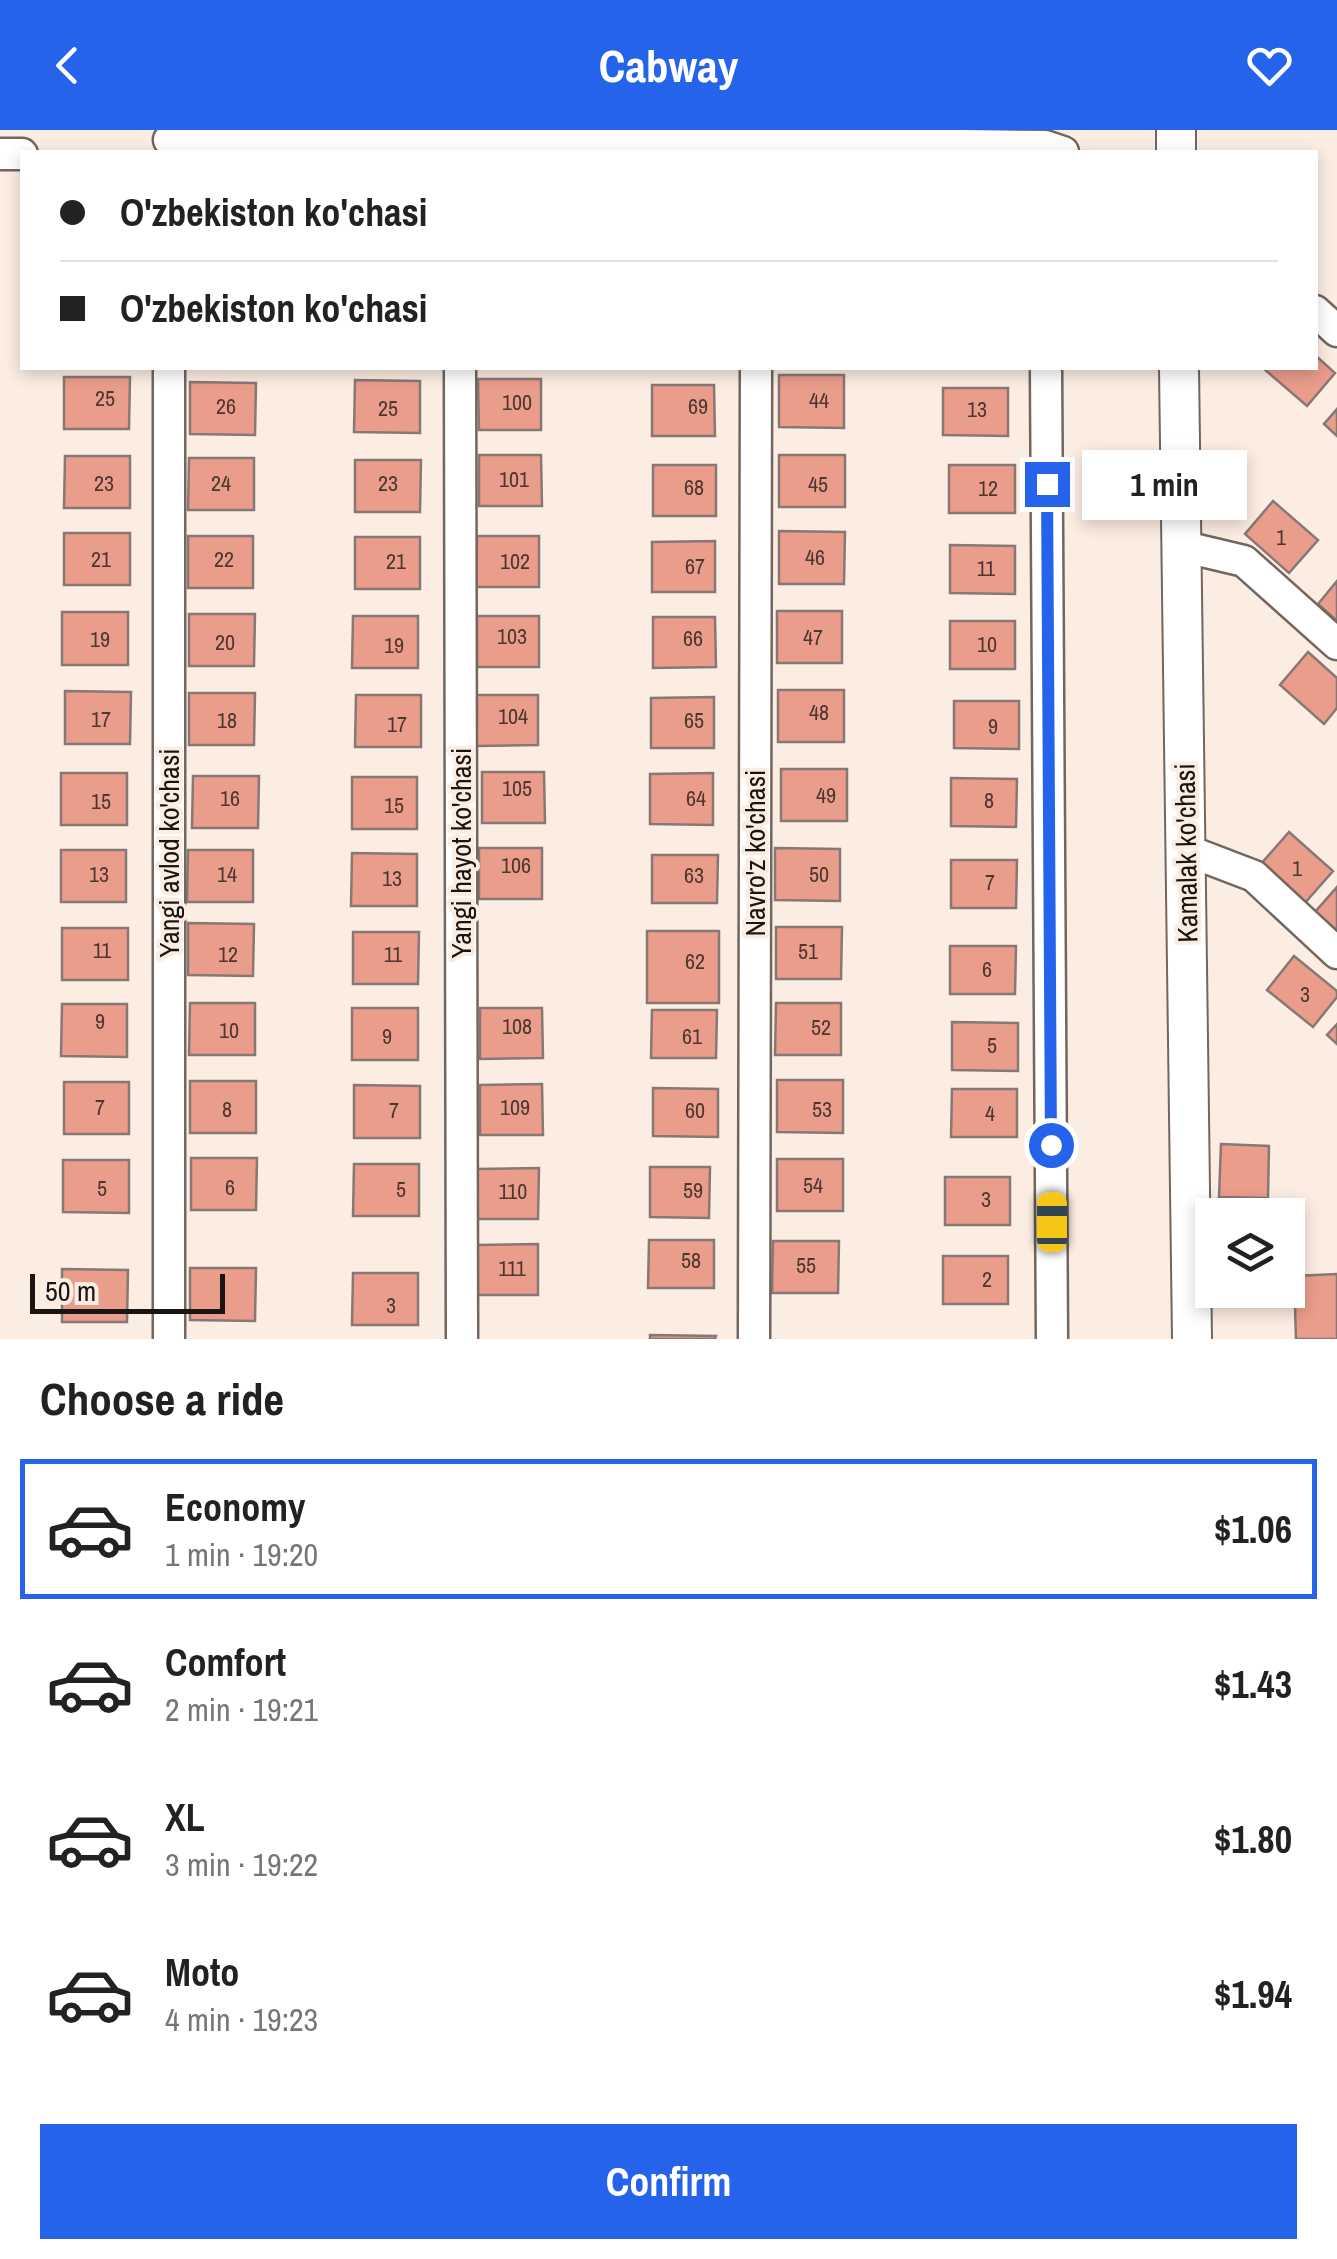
<!DOCTYPE html>
<meta charset="utf-8">
<style>
body{margin:0;font-family:"Archivo Narrow",sans-serif;background:#f6f6f6;color:#222;height:100vh;display:flex;flex-direction:column;font-size:38px;white-space:nowrap}
*{box-sizing:border-box;margin:0}
p{font-size:32px;color:#767676}
.icon{flex:none;width:55px;height:55px;fill:none;stroke:currentColor;stroke-width:2;stroke-linecap:round;stroke-linejoin:round}
.map{position:relative;height:1209px;overflow:hidden}
.details{display:flex;flex-direction:column;background:#fff;flex:1}
.details>*{flex:none}
.banner{position:absolute;left:20px;top:20px;width:1298px;height:220px;border-radius:0px;box-shadow:0 5px 15px #0003;display:grid;align-content:center;height:220px;padding:0 40px;background:#fff}
.buttons{position:absolute;left:1195px;top:1068px;display:grid;gap:20px}
.buttons a{display:grid;place-items:center;width:110px;height:110px;border-radius:0px;background:#fff;box-shadow:0 5px 15px #0003;font-size:50px}
.scale{position:absolute;left:30px;bottom:25px;width:195px;box-sizing:border-box;padding-left:10px;border:5px solid #1a1512;border-top:0;font-size:28px;line-height:35px;white-space:nowrap;color:#1a1512;-webkit-text-stroke:8px #fcede3;paint-order:stroke}
.end{position:absolute;width:45px;height:45px;margin:-22px;border:12px solid #2563eb;background:#fff;box-shadow:0 0 0 5px #fff}
.from{border-radius:50%}
.bubble{position:absolute;height:70px;border-radius:0px;background:#fff;box-shadow:0 5px 15px #0003;font-size:32px;font-weight:700;line-height:70px;text-align:center}
.car{position:absolute;width:30px;height:60px;margin:-30px -15px;border-radius:12px;box-shadow:0 0 8px 2px #0007;background:linear-gradient(#f5c518 24%,#345 0 40%,#f5c518 0 76%,#345 0 86%,#f5c518 0)}
.banner b{display:flex;align-items:center;gap:35px;height:95px;font-size:38px}
.banner b+b{border-top:2px solid #e0e0e0}
.banner i{width:25px;height:25px;background:#222}
ul{padding:0;list-style:none}
li{display:flex;align-items:center;gap:30px;height:140px;margin:0 20px 15px;padding:0 20px;border:5px solid transparent;border-radius:0px}
li div{flex:1}
li b{display:block;font-size:38px}
li em{font-style:normal;font-weight:700}
li.current{border-color:#2563eb}
li>.icon{width:90px;height:90px;stroke-width:1.5}
h2{padding:0 40px;font-size:45px;line-height:120px}
.primary-button{display:flex;gap:20px;margin-top:auto;padding:20px 40px}
.primary-button a{flex:1;height:115px;border-radius:0px;background:#2563eb;color:#fff;font-size:40px;font-weight:700;line-height:115px;text-align:center}
header{display:flex;justify-content:space-between;align-items:center;height:130px;padding:0 40px;background:#2563eb;color:#fff;font-size:45px;font-weight:700}
.map>svg:first-child{display:block}
.building{fill:#eb9d8b;stroke:#887875;stroke-width:2.5}
.lines{fill:none;stroke-linecap:round;stroke-linejoin:round}
.minor-casing{stroke:#72665e;stroke-width:35}
.major-casing{stroke:#72665e;stroke-width:42}
.minor{stroke:#fff;stroke-width:30}
.major{stroke:#fff;stroke-width:38}
.route{stroke:#2563eb;stroke-width:12}
.labels{text-anchor:middle;dominant-baseline:central;stroke-width:8;stroke-linejoin:round;paint-order:stroke}
.number-label{font-size:22px;fill:#4e3730}
.street-label{font-size:28px;fill:#1a1512;stroke:#fcede3}
</style>
<header><svg class="icon" aria-label="back" viewBox="0 0 24 24"><path d="M15 5l-7 7 7 7"/></svg>Cabway<svg class="icon" aria-label="heart" viewBox="0 0 24 24"><path d="M12 20l-8-8c-3-5 5-10 8-4 3-6 11-1 8 4z"/></svg></header>
<div class="map">
<svg width="1337" height="1209" viewBox="0 0 1337 1209">
<rect width="100%" height="100%" fill="#fcede3"/>
<!-- building -->
<path class="building" d="M1315 225 1335 243 1307 276 1263 238H1315Z
M779 245H844V298L779 297Z
M64 247H130L129 299H64Z
M478 249H541V300H479Z
M355 250 420 251V303L354 302Z
M190 252 256 253 255 305 190 304Z
M652 255H714L715 306H652Z
M943 258H1008V306L943 305Z
M1337 279V306L1324 294Z
M479 325H541L542 376H479Z
M779 325H845V377H779Z
M65 326H130V378H64Z
M189 328H254V380H188Z
M355 330H421L420 382H355Z
M653 335H716V386H653Z
M949 335H1015V383H949Z
M1273 371 1318 410 1289 443 1245 404Z
M779 401 845 402 844 454H779Z
M64 403H130V455H64Z
M188 406H253V458H188Z
M477 406H539V457H476Z
M355 407H420V459H355Z
M715 411V462H652V412Z
M950 415 1015 416V464L950 463Z
M1337 451V491L1318 474Z
M777 481H842V533H777Z
M62 482H128V535H62Z
M189 484H255L254 536H189Z
M353 486H418V538H352Z
M477 486H539V537H477Z
M653 487H715L716 537 653 538Z
M950 491H1015V539H950Z
M1308 522 1337 548V578L1324 594 1280 555Z
M778 560H844V612H778Z
M65 561 131 562 130 614H65Z
M189 563H255L254 615H189Z
M356 565H421V617H355Z
M475 565H538V615L476 616Z
M714 567V618H651V568Z
M954 571H1019V619L954 618Z
M781 639H847V691H781Z
M482 642H544L545 693H482Z
M61 643H127V695H61Z
M713 643V695L650 694V644Z
M193 646H259L258 698H192Z
M352 647H417V699H352Z
M951 648 1017 649 1016 697 951 696Z
M1289 702 1333 741 1304 774 1260 735Z
M479 718H542V769H479Z
M775 718 840 719V771L775 770Z
M61 720H126V772H61Z
M188 720H253V772H187Z
M352 723 417 724V776H351Z
M652 725H718L717 773H652Z
M951 730H1017L1016 778H951Z
M1337 757V801L1315 782Z
M188 793 254 794 253 846 188 845Z
M776 797H842L841 849H776Z
M62 798H128V850H62Z
M647 801H719V873H647Z
M353 802H419L418 854H353Z
M950 816H1016L1015 864H950Z
M1294 826 1337 861V867L1313 897 1267 860Z
M190 873H255V925H189Z
M776 873H841V925H775Z
M62 874H127V927L61 926Z
M352 878H418V930H352Z
M480 878H542L543 928 480 929Z
M652 880H717L716 928H651Z
M952 892 1018 893V941L952 940Z
M1337 894V914L1327 905Z
M777 950H843V1003L777 1002Z
M190 951H256V1003H190Z
M64 952H129V1004H64Z
M542 954 543 1005H480V955Z
M354 955 420 956V1008H354Z
M653 958 718 959V1007L653 1006Z
M952 959H1017V1007H951Z
M1221 1014 1269 1016 1268 1068 1219 1067Z
M191 1028H257L256 1080H191Z
M777 1029H843V1081H777Z
M63 1030H129V1083L63 1082Z
M354 1034H419V1086H353Z
M650 1037H710L709 1088 650 1087Z
M539 1038 538 1089H476V1039Z
M945 1047H1010V1095H945Z
M649 1110H714V1158H648Z
M773 1111H839L838 1163H772Z
M538 1114V1165H475V1115Z
M943 1126H1008V1174H943Z
M190 1138H256L255 1191 190 1190Z
M62 1139 128 1140 127 1192H62Z
M353 1143H418V1195H352Z
M1337 1144V1209H1296L1294 1146Z
M650 1205 716 1206 715 1209H650Z"/>
<g class="lines">
<!-- minor casing -->
<g class="minor-casing">
<path id="minor" d="M169 10 463 9 1045 16 1063 22
M0 24H22
M1315 181 1337 201
M460 238 462 1209
M1046 238 1052 1209
M1181 416 1244 431 1337 514
M1186 720 1254 746 1337 823
M169 1209V238
M754 1209 756 238"/>
</g>
<!-- major casing -->
<g class="major-casing">
<path id="major" d="M1176 0V22
M1179 238 1192 1209"/>
</g>
<!-- minor -->
<use href="#minor" class="minor"/>
<!-- major -->
<use href="#major" class="major"/>
</g>
<g class="lines">
<!-- route -->
<path class="route" d="M1047 354 1051 1015"/>
</g>
<g class="labels">
<!-- number labels -->
<g class="number-label">
<text x="105" y="268">25</text>
<text x="819" y="270">44</text>
<text x="517" y="272">100</text>
<text x="226" y="276">26</text>
<text x="698" y="276">69</text>
<text x="388" y="278">25</text>
<text x="977" y="279">13</text>
<text x="514" y="349">101</text>
<text x="104" y="353">23</text>
<text x="221" y="353">24</text>
<text x="388" y="353">23</text>
<text x="818" y="354">45</text>
<text x="694" y="357">68</text>
<text x="988" y="358">12</text>
<text x="1281" y="407">1</text>
<text x="815" y="427">46</text>
<text x="101" y="429">21</text>
<text x="224" y="429">22</text>
<text x="396" y="431">21</text>
<text x="515" y="431">102</text>
<text x="695" y="436">67</text>
<text x="986" y="438">11</text>
<text x="512" y="506">103</text>
<text x="813" y="507">47</text>
<text x="693" y="508">66</text>
<text x="100" y="509">19</text>
<text x="225" y="512">20</text>
<text x="987" y="514">10</text>
<text x="394" y="515">19</text>
<text x="819" y="582">48</text>
<text x="513" y="586">104</text>
<text x="101" y="589">17</text>
<text x="227" y="590">18</text>
<text x="694" y="590">65</text>
<text x="397" y="594">17</text>
<text x="993" y="596">9</text>
<text x="517" y="658">105</text>
<text x="826" y="665">49</text>
<text x="230" y="668">16</text>
<text x="696" y="668">64</text>
<text x="989" y="670">8</text>
<text x="101" y="671">15</text>
<text x="394" y="675">15</text>
<text x="516" y="735">106</text>
<text x="1297" y="738">1</text>
<text x="99" y="744">13</text>
<text x="227" y="744">14</text>
<text x="819" y="744">50</text>
<text x="694" y="745">63</text>
<text x="392" y="748">13</text>
<text x="990" y="752">7</text>
<text x="102" y="820">11</text>
<text x="808" y="821">51</text>
<text x="228" y="824">12</text>
<text x="393" y="824">11</text>
<text x="695" y="831">62</text>
<text x="987" y="839">6</text>
<text x="1305" y="864">3</text>
<text x="100" y="891">9</text>
<text x="517" y="896">108</text>
<text x="821" y="897">52</text>
<text x="229" y="900">10</text>
<text x="387" y="906">9</text>
<text x="692" y="906">61</text>
<text x="992" y="915">5</text>
<text x="100" y="977">7</text>
<text x="515" y="977">109</text>
<text x="227" y="979">8</text>
<text x="822" y="979">53</text>
<text x="394" y="980">7</text>
<text x="695" y="980">60</text>
<text x="990" y="983">4</text>
<text x="813" y="1055">54</text>
<text x="230" y="1057">6</text>
<text x="102" y="1058">5</text>
<text x="401" y="1059">5</text>
<text x="693" y="1060">59</text>
<text x="513" y="1061">110</text>
<text x="986" y="1069">3</text>
<text x="691" y="1130">58</text>
<text x="806" y="1135">55</text>
<text x="512" y="1138">111</text>
<text x="987" y="1149">2</text>
<text x="391" y="1175">3</text>
</g>
<!-- street labels -->
<g class="street-label">
<text transform="translate(169 723) rotate(-90)">Yangi avlod ko'chasi</text>
<text transform="translate(461 723) rotate(-90)">Yangi hayot ko'chasi</text>
<text transform="translate(755 723) rotate(-90)">Navro'z ko'chasi</text>
<text transform="translate(1186 723) rotate(-91)">Kamalak ko'chasi</text>
</g>
</g>
</svg>
<div class="buttons">
<a><svg class="icon" aria-label="layers" viewBox="0 0 24 24"><path d="M12 4l9 5-9 5-9-5zM3 14l9 5 9-5"/></svg></a>
</div>
<div class="scale">50 m</div>
<i class="end from" style="left:1051px;top:1015px"></i>
<i class="end" style="left:1047px;top:354px"></i>
<div class="bubble" style="left:1082px;top:320px;width:165px">1 min</div>
<i class="car" style="left:1052px;top:1092px;rotate:0deg"></i>
<div class="banner">
<b><i class="from"></i>O'zbekiston ko'chasi</b>
<b><i></i>O'zbekiston ko'chasi</b>
</div>
</div>
<section class="details">
<h2>Choose a ride</h2>
<ul>
<li class="current"><svg class="icon" aria-label="car" viewBox="0 0 24 24"><path d="M5 17H2v-5l4-1 3-4h7l3 4 3 1v5h-3M9 17h6M6 11h13"/><circle cx="7" cy="17" r="2"/><circle cx="17" cy="17" r="2"/></svg><div><b>Economy</b><p>1 min · 19:20</p></div><em>$1.06</em></li>
<li><svg class="icon" aria-label="car" viewBox="0 0 24 24"><path d="M5 17H2v-5l4-1 3-4h7l3 4 3 1v5h-3M9 17h6M6 11h13"/><circle cx="7" cy="17" r="2"/><circle cx="17" cy="17" r="2"/></svg><div><b>Comfort</b><p>2 min · 19:21</p></div><em>$1.43</em></li>
<li><svg class="icon" aria-label="car" viewBox="0 0 24 24"><path d="M5 17H2v-5l4-1 3-4h7l3 4 3 1v5h-3M9 17h6M6 11h13"/><circle cx="7" cy="17" r="2"/><circle cx="17" cy="17" r="2"/></svg><div><b>XL</b><p>3 min · 19:22</p></div><em>$1.80</em></li>
<li><svg class="icon" aria-label="car" viewBox="0 0 24 24"><path d="M5 17H2v-5l4-1 3-4h7l3 4 3 1v5h-3M9 17h6M6 11h13"/><circle cx="7" cy="17" r="2"/><circle cx="17" cy="17" r="2"/></svg><div><b>Moto</b><p>4 min · 19:23</p></div><em>$1.94</em></li>
</ul>
<div class="primary-button"><a>Confirm</a></div>
</section>
